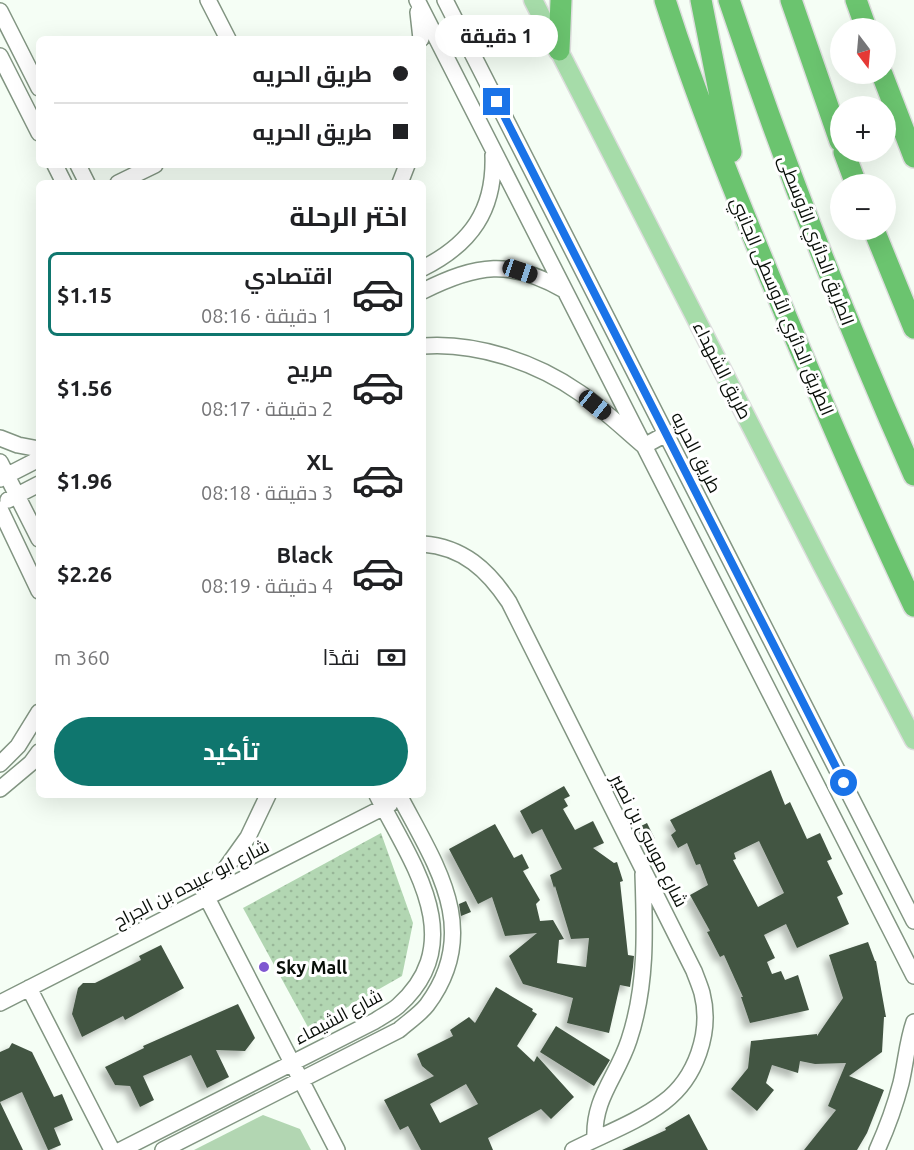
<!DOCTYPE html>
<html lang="ar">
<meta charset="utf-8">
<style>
body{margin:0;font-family:Ubuntu,Cairo,sans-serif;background:#f6f6f6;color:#202124;direction:rtl;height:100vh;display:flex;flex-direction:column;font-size:22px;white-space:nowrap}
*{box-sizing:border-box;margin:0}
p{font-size:20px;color:#757577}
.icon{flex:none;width:33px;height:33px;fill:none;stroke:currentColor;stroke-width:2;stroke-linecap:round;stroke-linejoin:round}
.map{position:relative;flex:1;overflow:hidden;direction:ltr}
.sheet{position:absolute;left:36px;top:180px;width:390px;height:618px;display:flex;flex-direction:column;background:#fff;border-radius:9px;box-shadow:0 6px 24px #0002;direction:rtl}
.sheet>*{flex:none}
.banner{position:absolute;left:36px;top:36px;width:390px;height:132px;border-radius:9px;box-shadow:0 6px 24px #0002;direction:rtl;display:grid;align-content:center;height:132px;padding:0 18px;background:#fff}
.needle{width:39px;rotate:164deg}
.controls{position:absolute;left:830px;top:18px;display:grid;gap:12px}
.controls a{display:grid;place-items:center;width:66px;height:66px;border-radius:50%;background:#fff;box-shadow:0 6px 24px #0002;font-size:30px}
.end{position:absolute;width:27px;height:27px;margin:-14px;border:8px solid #1a73e8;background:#fff;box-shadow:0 0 0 3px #fff}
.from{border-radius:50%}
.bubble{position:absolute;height:42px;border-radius:21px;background:#fff;box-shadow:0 6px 24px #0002;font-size:20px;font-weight:700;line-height:42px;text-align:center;direction:rtl}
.car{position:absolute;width:18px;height:36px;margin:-18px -9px;border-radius:8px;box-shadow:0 0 4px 2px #0007;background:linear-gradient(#222 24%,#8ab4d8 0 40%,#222 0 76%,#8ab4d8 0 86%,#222 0)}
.banner b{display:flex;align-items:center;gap:21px;height:57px;font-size:22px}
.banner b+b{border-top:2px solid #e0e0e0}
.banner i{width:15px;height:15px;background:#202124}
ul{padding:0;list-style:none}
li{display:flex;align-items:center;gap:18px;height:84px;margin:0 12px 9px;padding:0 6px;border:3px solid transparent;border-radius:9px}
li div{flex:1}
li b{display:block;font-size:22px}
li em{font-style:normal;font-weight:700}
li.active{border-color:#0f766e}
li>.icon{width:54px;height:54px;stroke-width:1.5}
h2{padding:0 18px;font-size:27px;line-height:72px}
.pay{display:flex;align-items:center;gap:15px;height:66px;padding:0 18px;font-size:22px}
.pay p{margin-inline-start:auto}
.primary-button{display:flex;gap:12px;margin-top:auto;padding:12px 18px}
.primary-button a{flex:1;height:69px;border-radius:36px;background:#0f766e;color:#fff;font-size:24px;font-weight:700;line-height:69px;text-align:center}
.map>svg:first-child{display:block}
.grass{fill:url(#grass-dots)}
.green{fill:#b2d6b2}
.building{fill:#435443;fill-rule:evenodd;filter:url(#shadow)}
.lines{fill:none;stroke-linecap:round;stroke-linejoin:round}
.minor-casing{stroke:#829582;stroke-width:18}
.major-casing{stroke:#ddd;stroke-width:21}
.highway-casing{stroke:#ddd;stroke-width:24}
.minor{stroke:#fff;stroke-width:15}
.major{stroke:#a6dca9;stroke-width:18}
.highway{stroke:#6bc46f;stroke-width:21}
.route{stroke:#1a73e8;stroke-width:8}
.poi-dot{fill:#7f57d1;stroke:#fff;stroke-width:2}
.labels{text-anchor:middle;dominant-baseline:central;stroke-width:6;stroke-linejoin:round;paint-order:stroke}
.street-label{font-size:18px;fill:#090f09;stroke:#fff}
.poi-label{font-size:18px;font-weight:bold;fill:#090f09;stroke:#fff;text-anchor:start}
</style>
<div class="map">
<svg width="914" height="1150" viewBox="0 0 914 1150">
<defs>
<pattern id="grass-dots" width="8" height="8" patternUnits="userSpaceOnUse" patternTransform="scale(1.5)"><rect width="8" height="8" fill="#b2d6b2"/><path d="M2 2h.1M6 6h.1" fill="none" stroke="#98b698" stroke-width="1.8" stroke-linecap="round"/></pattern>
<filter id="shadow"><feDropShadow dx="-5.5" dy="5.5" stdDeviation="3" flood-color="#0004"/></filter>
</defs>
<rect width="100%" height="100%" fill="#f5fef5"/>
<!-- grass -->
<path class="grass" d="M381 833 413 923 402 976 309 1029 243 908Z"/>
<!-- green -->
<path class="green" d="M263 1115 300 1129 311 1150H194Z"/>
<!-- building -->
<path class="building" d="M771 770 785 805 790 802 807 839 820 833 832 859 827 861 843 894 837 897 849 924 797 948 786 924 764 935 775 958 767 962 772 974 781 971 785 980 798 975 809 1010 750 1023 741 997H743L724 955 720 957 707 932 710 931 690 895 708 885 700 864 696 865 687 843 678 848 671 835 676 831 670 820ZM759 841 784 893 758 907 733 860 736 859 734 853Z
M564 786 570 796 564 799 568 806 563 809 575 830 593 821 604 843 593 848 614 863 617 862 623 881 620 882 628 955 634 956 633 967 630 987 620 985 609 1033 567 1023 573 998 523 984 509 956 537 933 505 936 492 897 478 904 449 849 495 824 514 858 522 854 529 868 523 871 540 900 536 904 540 921 553 920 564 939 559 940 557 963 586 967 589 938 571 939 555 886 554 888 550 875 562 869 542 829 532 834 520 811Z
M647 823 655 839 645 844 637 828Z
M466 901 471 912 461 916 459 904Z
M868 942 875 961H876L886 1017H884L882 1052 849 1076 884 1090 867 1133 857 1150H804L836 1110 828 1106 846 1063 815 1064 800 1061 798 1073 772 1065 766 1083 774 1090 757 1111 731 1089 748 1068 751 1041 817 1034V1036L843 998 829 955Z
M161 945 184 988 125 1020 123 1016 82 1037 72 1014 78 988 83 983H95L141 960 139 956Z
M496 987 533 1009 532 1011 537 1014 517 1046 534 1062 537 1056 574 1097 551 1119 541 1109 488 1138 493 1150H421L408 1126 400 1130 384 1100 434 1076 422 1066 417 1054 453 1036 450 1030 469 1017 475 1023ZM466 1084 478 1104 440 1123 430 1104Z
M238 1004 255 1038 245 1051 216 1050 229 1077 207 1088 191 1055 143 1076 154 1100 140 1107 130 1086 115 1085 105 1067 144 1048 143 1046Z
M556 1026 610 1060 594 1086 540 1052Z
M12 1043 32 1052 54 1097 62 1094 73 1120 54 1128 61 1145 49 1150H48L22 1092 0 1102 23 1150H0V1052L9 1048Z
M689 1114 708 1150H622L666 1130 665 1128Z"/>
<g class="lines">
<!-- minor casing -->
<g class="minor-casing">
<path id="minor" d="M208 0 228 39
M417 0 914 976
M445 0 914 921
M0 11 39 88
M418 12 421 39
M0 56 39 133
M55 165 64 183
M78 165 87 183
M118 183 155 165
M400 183 407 165
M423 268C471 244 495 210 493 155
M423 291C477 264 510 259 564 290
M423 346C476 342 536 362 580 393 602 408 623 428 644 446L666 434
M0 438 18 445 39 449
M0 462 39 539
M0 479 39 459
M8 500 39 484
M0 509 39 591
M423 544C463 547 488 570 509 602L694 971C697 979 700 986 702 993 712 1032 696 1078 664 1102 638 1122 602 1135 573 1150
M0 764 18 746 39 712
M0 789 31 763 39 752
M268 795 248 837 206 896 337 1150
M29 988 112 1150
M0 1003 390 804
M595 1139C593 1098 617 1077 629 1040 647 986 645 931 643 874
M121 1150 375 1021C382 1016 391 1012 398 1006 471 941 411 862 377 795
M163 1150 399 1030C408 1022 420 1014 427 1005 483 930 435 864 399 795
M877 1150C887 1128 895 1106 901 1083 906 1062 907 1042 914 1022"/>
</g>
<!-- major casing -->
<g class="major-casing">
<path id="major" d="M533 0 822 565 914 740"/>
</g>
<!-- highway casing -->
<g class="highway-casing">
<path id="highway" d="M665 0C696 97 734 191 773 285 818 393 864 501 914 606
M701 0 731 152
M729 0C783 161 845 320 914 475
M791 0 840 141
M856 0 866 28
M559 50 561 0
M882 74 914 157
M844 152 856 184
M874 230 914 328"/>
</g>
<!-- minor -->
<use href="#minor" class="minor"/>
<!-- major -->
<use href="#major" class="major"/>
<!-- highway -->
<use href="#highway" class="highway"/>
</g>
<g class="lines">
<!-- route -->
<path class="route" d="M497 102 844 783"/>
</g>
<!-- markers -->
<circle class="poi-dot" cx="264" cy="967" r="6"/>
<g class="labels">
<!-- street labels -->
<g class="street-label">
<text transform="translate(817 240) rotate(69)">الطريق الدائري الأوسطى</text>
<text transform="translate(783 306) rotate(67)">الطريق الدائري الأوسطى الجانبي</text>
<text transform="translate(723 370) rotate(63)">طريق الشهداء</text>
<text transform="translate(697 452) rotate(63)">طريق الحريه</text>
<text transform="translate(650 840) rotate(63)">شارع موسى بن نصير</text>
<text transform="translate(191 883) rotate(-27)">شارع ابو عبيده بن الجراح</text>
<text transform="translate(338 1016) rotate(-28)">شارع الشيماء</text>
</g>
<!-- poi labels -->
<g class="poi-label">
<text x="276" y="967">Sky Mall</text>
</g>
</g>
</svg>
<div class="controls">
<a><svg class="needle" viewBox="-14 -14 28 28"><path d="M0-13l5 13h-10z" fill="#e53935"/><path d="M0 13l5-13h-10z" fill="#757577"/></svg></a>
<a>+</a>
<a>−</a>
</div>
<i class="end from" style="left:844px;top:783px"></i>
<i class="end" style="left:497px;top:102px"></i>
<div class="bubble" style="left:435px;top:15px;width:123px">1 دقيقة</div>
<i class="car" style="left:520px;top:271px;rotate:109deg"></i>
<i class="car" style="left:595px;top:405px;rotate:129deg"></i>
<div class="banner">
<b><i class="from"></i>طريق الحريه</b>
<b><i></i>طريق الحريه</b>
</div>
<section class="sheet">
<h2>اختر الرحلة</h2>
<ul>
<li class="active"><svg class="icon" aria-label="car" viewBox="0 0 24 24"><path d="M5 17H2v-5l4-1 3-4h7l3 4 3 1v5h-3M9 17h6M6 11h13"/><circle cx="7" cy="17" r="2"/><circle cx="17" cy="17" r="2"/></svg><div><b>اقتصادي</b><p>1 دقيقة · 08:16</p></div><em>$1.15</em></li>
<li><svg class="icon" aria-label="car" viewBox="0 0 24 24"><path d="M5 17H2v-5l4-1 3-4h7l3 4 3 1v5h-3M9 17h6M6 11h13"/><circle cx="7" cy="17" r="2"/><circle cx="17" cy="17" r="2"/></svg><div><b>مريح</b><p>2 دقيقة · 08:17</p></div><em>$1.56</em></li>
<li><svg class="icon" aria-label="car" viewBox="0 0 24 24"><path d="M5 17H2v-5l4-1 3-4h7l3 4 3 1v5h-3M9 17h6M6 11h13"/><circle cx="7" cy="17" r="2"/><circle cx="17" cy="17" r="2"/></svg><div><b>XL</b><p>3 دقيقة · 08:18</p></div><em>$1.96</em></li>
<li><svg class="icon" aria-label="car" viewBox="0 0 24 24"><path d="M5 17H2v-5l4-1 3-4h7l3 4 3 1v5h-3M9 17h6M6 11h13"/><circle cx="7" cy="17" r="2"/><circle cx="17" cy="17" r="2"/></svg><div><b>Black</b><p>4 دقيقة · 08:19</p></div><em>$2.26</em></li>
</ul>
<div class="pay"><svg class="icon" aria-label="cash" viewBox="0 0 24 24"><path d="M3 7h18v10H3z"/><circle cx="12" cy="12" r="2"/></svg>نقدًا<p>360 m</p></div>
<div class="primary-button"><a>تأكيد</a></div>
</section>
</div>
